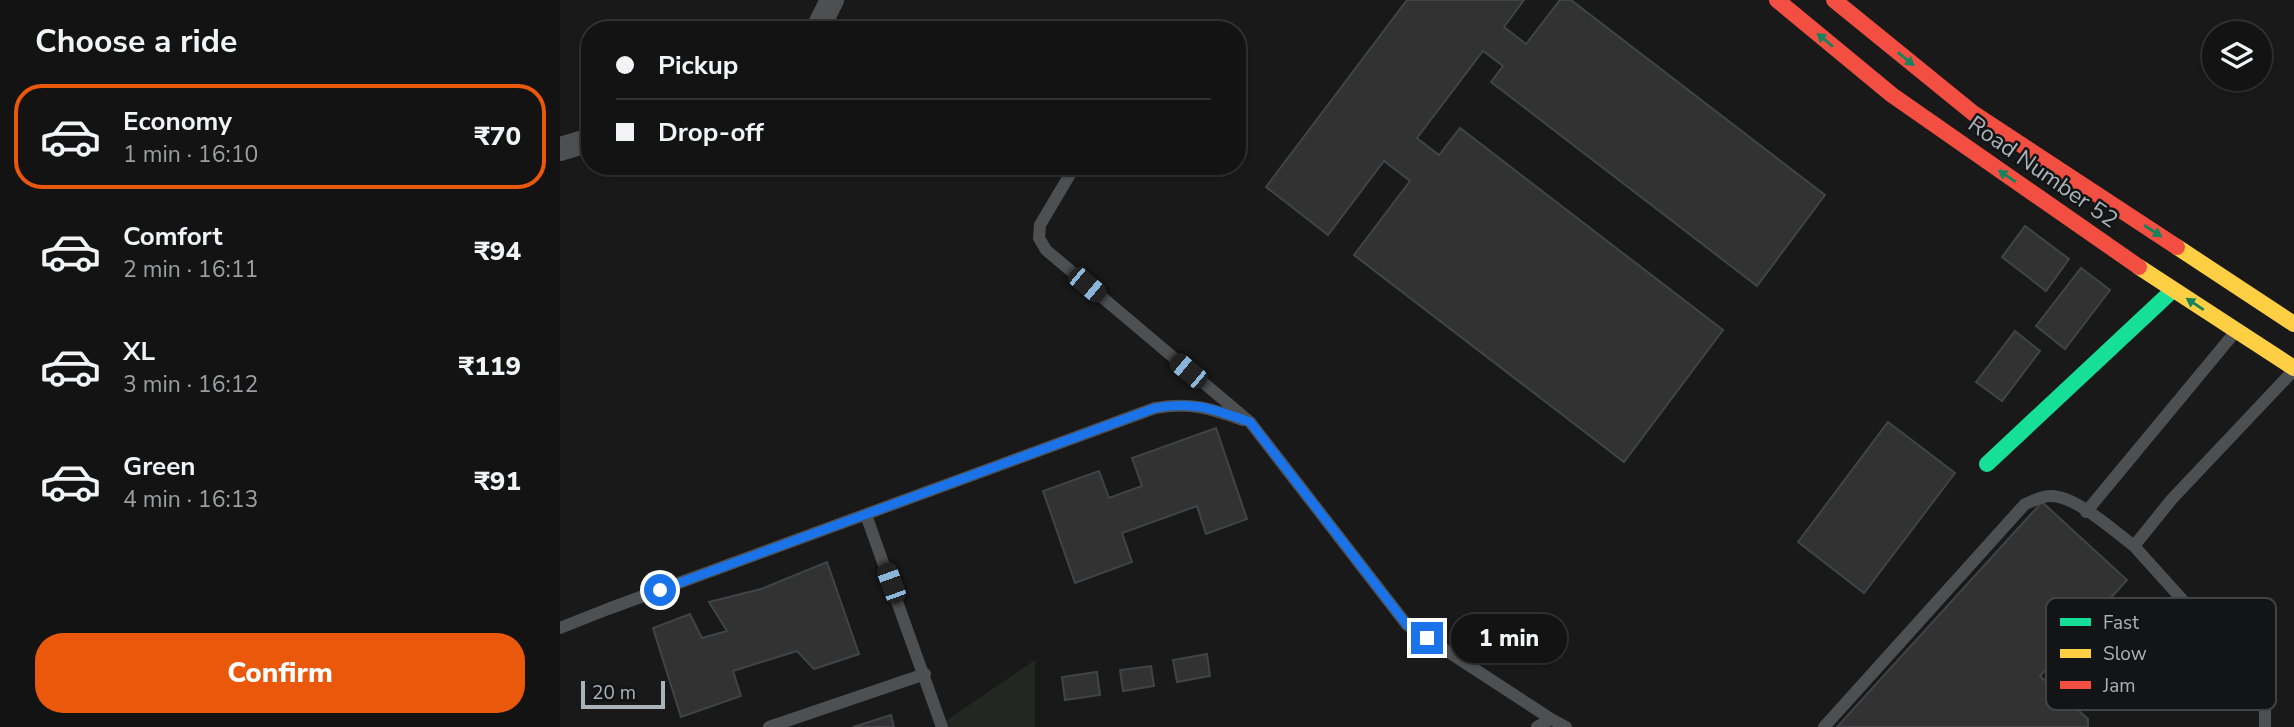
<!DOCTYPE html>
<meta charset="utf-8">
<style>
body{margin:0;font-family:"Nunito Sans",sans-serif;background:#1c1c1c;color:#f1f3f6;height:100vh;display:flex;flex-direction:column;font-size:26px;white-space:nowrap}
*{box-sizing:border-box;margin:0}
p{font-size:23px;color:#9d9ea0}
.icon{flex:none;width:38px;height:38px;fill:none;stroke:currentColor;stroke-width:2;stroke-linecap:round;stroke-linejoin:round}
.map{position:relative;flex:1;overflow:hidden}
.details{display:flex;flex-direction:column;background:#131313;width:560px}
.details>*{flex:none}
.guide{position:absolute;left:21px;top:21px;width:665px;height:154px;border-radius:28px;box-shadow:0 2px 5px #0004,0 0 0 2px #323233;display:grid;align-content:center;height:154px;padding:0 35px;background:#131313}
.fabs{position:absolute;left:1642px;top:21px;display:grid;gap:14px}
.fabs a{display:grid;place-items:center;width:70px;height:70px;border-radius:50%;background:#131313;box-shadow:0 2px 5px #0004,0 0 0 2px #323233;font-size:35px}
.scale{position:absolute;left:21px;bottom:18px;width:84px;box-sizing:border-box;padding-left:7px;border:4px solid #abb3ba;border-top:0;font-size:19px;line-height:24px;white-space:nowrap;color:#abb3ba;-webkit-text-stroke:5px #131415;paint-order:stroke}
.end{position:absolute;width:32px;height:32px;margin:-16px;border:9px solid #1a73e8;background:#fff;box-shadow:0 0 0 4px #fff}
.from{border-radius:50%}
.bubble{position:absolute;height:49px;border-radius:24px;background:#131313;box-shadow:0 2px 5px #0004,0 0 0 2px #323233;font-size:23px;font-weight:800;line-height:49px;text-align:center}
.car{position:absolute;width:21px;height:42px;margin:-21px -10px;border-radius:9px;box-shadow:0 0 5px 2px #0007;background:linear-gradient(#222 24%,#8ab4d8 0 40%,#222 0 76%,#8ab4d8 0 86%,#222 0)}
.guide b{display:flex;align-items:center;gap:24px;height:66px;font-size:26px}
.guide b+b{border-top:2px solid #323233}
.guide i{width:18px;height:18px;background:#f1f3f6}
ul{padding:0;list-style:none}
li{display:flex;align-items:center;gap:21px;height:105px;margin:0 14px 10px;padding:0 21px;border:4px solid transparent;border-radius:28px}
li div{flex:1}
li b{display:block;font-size:26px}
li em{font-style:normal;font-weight:800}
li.selected{border-color:#ea580c}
li>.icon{width:63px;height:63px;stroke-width:1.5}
h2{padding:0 35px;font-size:32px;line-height:84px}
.action{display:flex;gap:14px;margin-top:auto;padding:14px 35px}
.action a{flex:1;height:80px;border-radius:28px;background:#ea580c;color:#fff;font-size:28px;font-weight:800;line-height:80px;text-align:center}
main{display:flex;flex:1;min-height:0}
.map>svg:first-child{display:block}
.green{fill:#222821}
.building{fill:#323233;stroke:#414445;stroke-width:2}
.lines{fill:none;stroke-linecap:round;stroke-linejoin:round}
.lane{stroke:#4d5052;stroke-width:12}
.street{stroke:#4d5052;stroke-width:24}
.fast{stroke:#16e098;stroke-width:16}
.slow{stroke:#ffcf43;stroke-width:16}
.jam{stroke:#f24e42;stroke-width:16}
.oneway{fill:#15845d}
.route{stroke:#1a73e8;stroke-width:9}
.labels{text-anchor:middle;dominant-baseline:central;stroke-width:5;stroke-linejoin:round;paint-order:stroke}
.street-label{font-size:23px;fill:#abb3ba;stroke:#131415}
.key{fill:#131415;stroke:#414447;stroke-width:2}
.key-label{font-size:19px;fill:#abb3ba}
</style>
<main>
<section class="details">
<h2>Choose a ride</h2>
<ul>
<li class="selected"><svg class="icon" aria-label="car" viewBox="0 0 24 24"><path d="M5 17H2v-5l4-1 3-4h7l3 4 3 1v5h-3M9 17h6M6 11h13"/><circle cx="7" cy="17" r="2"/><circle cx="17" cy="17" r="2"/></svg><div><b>Economy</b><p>1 min · 16:10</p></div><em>₹70</em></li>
<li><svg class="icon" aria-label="car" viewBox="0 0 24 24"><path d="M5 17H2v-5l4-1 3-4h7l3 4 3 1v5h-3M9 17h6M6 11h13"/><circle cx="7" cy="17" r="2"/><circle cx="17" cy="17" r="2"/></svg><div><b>Comfort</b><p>2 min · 16:11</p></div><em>₹94</em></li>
<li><svg class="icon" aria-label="car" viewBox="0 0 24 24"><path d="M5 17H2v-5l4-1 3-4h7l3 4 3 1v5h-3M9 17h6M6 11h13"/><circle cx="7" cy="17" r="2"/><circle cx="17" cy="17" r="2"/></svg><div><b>XL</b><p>3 min · 16:12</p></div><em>₹119</em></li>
<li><svg class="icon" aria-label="car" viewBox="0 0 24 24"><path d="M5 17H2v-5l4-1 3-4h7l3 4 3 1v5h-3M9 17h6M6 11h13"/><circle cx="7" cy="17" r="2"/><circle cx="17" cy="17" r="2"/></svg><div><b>Green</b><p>4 min · 16:13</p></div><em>₹91</em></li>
</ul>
<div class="action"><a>Confirm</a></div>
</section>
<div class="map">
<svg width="1734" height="727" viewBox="0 0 1734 727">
<rect width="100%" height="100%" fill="#191919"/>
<!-- green -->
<path class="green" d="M475 660V727H377Z"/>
<!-- building -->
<path class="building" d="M847 0H964L944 27 966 44 1000 0H1011L1265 195 1197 286 931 82 943 66 923 51 857 138 879 155 900 128 1163 330 1064 462 794 255 850 181 824 161 768 235 706 187Z
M1465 226 1509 259 1486 291 1442 257Z
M1521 268 1550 290 1505 349 1476 326Z
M1455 331 1480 351 1442 401 1416 382Z
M1328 422 1395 473 1304 593 1238 542Z
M656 428 687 519 646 534 637 506 562 533 572 562 515 583 483 491 539 471 549 498 582 486 572 458Z
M1482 502 1567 580 1480 676 1528 719V727H1277Z
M267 562 299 654 254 669 237 651 173 671 181 696 121 717 93 628 130 614 142 638 167 631 149 602 201 589Z
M647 654 650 676 617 682 613 660Z
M591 666 594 686 563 691 560 670Z
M537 672 540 695 505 700 502 677Z
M331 715 334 727H293Z"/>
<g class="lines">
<!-- lane -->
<path class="lane" d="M512 171 480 225 479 238 486 250 690 422 847 625 991 719
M1526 512 1676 331
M306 515 382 727
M0 628 48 609 595 408C631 402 649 408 683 420
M209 727 365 674
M977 727 991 719 1006 727
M1264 727 1465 504C1473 501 1482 496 1490 496 1515 495 1554 531 1574 546
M1705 727V704L1691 676 1574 546 1612 499 1734 370"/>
<!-- street -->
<path class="street" d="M257 30 272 0
M0 149 30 140"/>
<!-- fast -->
<path class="fast" d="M1427 464 1613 290"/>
<!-- slow -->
<path class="slow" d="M1617 247 1734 324
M1579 267 1734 368"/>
<!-- jam -->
<path class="jam" d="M1217 0 1332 95 1579 267
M1274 0 1413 113 1617 247"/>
</g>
<!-- one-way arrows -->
<defs><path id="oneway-solid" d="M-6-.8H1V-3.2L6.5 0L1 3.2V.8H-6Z" transform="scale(1.75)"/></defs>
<g class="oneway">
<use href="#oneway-solid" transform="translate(1265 40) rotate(-140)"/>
<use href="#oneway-solid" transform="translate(1346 59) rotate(39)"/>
<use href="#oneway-solid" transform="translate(1447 176) rotate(-146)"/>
<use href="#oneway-solid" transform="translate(1593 231) rotate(33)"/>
<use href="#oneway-solid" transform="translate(1635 304) rotate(-146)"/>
</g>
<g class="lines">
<!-- route -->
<path class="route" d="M100 590 595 408C634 401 653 409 690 422L847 625 867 638"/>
</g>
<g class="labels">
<!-- street labels -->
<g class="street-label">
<text transform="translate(1483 172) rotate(35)">Road Number 52</text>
</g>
</g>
<!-- legend -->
<rect x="1486" y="598" width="230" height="112" rx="10" class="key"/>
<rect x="1500" y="618" width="31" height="8" fill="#16e098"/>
<rect x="1500" y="649" width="31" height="9" fill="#ffcf43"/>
<rect x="1500" y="681" width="31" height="8" fill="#f24e42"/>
<g class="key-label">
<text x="1543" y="629">Fast</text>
<text x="1543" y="660">Slow</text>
<text x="1543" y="692">Jam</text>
</g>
</svg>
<div class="fabs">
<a><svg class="icon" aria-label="layers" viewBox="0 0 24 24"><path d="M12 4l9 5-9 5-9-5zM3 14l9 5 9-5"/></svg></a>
</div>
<div class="scale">20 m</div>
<i class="end from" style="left:100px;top:590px"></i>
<i class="end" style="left:867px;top:638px"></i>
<div class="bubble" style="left:891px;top:614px;width:116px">1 min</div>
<i class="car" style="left:527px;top:285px;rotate:130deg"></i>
<i class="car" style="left:628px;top:371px;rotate:310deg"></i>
<i class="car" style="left:331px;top:583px;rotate:340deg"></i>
<div class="guide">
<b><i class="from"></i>Pickup</b>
<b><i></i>Drop-off</b>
</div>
</div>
</main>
